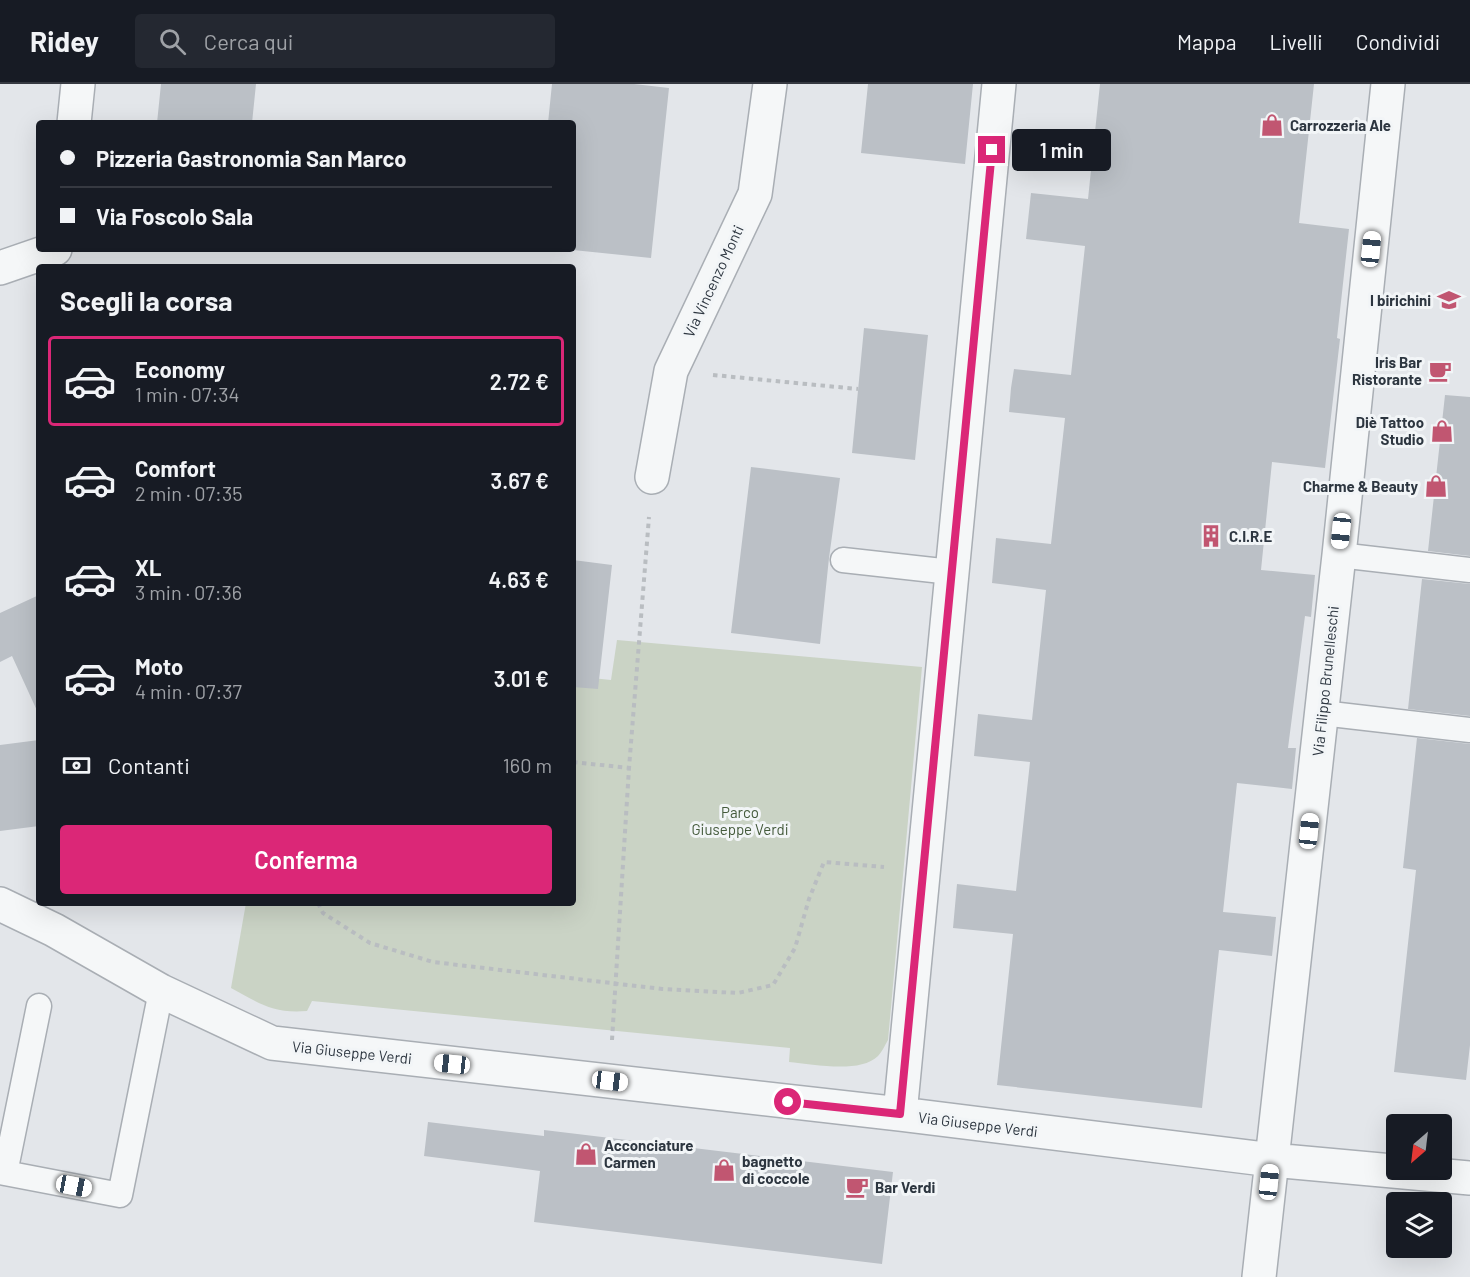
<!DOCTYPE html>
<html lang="it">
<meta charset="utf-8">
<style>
body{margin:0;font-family:Barlow,sans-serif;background:#242831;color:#f1f3f6;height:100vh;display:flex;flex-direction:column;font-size:22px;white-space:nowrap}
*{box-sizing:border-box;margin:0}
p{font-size:20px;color:#9ea1a6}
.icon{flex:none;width:33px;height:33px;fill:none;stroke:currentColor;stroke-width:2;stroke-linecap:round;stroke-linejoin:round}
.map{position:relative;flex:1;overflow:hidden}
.side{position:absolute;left:36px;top:180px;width:540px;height:642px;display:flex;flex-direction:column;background:#171b24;border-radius:6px;box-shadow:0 6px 24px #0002}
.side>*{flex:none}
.guide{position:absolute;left:36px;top:36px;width:540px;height:132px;border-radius:6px;box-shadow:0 6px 24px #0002;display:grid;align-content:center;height:132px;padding:0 24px;background:#171b24}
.needle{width:39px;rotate:208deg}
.buttons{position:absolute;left:1386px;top:1030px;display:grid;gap:12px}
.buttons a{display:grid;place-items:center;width:66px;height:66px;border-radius:6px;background:#171b24;box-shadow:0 6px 24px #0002;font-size:30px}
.end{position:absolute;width:27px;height:27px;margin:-14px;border:8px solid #db2777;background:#fff;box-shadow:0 0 0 3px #fff}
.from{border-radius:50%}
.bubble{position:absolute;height:42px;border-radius:6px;background:#171b24;box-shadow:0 6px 24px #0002;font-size:20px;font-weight:600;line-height:42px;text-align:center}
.car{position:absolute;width:18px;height:36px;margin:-18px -9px;border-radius:8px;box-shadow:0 0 4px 2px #0007;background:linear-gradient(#fff 24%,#345 0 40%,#fff 0 76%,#345 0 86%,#fff 0)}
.guide b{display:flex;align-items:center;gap:21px;height:57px;font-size:22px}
.guide b+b{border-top:2px solid #363941}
.guide i{width:15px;height:15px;background:#f1f3f6}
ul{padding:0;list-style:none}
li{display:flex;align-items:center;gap:18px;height:90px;margin:0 12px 9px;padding:0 12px;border:3px solid transparent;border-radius:6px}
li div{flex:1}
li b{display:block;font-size:22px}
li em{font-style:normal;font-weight:600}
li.on{border-color:#db2777}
li>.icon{width:54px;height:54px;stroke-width:1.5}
h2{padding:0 24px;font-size:27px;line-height:72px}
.pay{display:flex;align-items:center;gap:15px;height:66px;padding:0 24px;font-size:22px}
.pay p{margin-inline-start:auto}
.primary-button{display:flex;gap:12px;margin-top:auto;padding:12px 24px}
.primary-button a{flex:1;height:69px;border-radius:6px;background:#db2777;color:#fff;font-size:24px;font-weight:600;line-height:69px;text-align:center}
header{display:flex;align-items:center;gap:36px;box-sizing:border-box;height:84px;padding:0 30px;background:#171b24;border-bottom:2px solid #363941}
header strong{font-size:28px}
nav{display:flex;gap:33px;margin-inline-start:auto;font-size:21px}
.search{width:420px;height:54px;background:#242831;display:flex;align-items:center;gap:15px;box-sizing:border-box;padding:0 21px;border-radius:6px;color:#9ea1a6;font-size:22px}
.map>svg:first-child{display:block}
.green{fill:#cad3c5}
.building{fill:#bbc0c6}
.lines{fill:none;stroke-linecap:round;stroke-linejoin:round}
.service-casing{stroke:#a9aeb4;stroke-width:27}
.minor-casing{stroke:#a9aeb4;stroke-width:36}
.path{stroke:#b9bdc1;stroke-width:4;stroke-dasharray:4.5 4.5;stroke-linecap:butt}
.service{stroke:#f5f7f8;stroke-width:24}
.minor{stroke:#f5f7f8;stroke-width:33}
.route{stroke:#db2777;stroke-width:8}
.labels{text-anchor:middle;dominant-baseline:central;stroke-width:6;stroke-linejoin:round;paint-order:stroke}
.poi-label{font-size:15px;font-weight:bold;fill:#2d3640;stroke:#f2f5f7;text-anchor:start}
.street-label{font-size:15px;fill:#2d3640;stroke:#f2f5f7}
.park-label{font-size:15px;fill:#445a3b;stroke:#f2f5f7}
</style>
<header>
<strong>Ridey</strong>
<div class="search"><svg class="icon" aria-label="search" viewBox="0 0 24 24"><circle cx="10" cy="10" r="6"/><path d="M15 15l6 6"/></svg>Cerca qui</div>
<nav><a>Mappa</a><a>Livelli</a><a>Condividi</a></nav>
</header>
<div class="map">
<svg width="1470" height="1193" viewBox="0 0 1470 1193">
<rect width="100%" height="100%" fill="#e3e6ea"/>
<!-- green -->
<path class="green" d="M617 556 922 583 888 956C885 961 882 968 878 972 860 990 813 980 789 978L790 964 312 917 307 927C273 930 259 919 231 904L246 819H573V592L611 596Z"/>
<!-- building -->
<path class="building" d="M161 0H256L252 39H157Z
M552 0H634L669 4 651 174 573 166V39H548Z
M868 0H973L965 80 861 69Z
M1100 0H1314L1299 139 1349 145 1337 254 1340 255 1325 384 1272 378 1261 486 1315 491 1311 533 1305 532 1288 664H1296L1292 705 1237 699 1223 828 1276 833 1272 872 1219 866 1202 1024 997 1001 1013 850 953 844 957 800 1016 807 1030 678 974 672 978 630 1032 636 1046 506 992 499 996 454 1051 460 1065 334 1009 328 1011 304 1014 285 1071 291 1085 162 1026 155 1031 109 1088 115Z
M864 244 928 251 915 376 852 369Z
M1445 311 1470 313V472L1428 467Z
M751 383 840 394 829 474 820 560 731 549Z
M573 476 612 481 598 605 573 603Z
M1422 495 1470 500V632L1408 625Z
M39 511V631L12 572 0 578V529Z
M1417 654 1470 660V961L1466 996 1394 988 1416 786 1403 784Z
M39 656V742L0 747V661Z
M428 1038 544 1052V1046L893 1088 882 1180 534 1138 540 1087 424 1072Z"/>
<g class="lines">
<!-- service casing -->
<g class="service-casing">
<path id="service" d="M1339 471 1470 486
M843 476 951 488
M1322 629 1470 646
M0 1088 120 1111 161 907
M5 1089 39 922"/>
</g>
<!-- minor casing -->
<g class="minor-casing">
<path id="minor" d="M74 39 78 0
M0 184 55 165
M652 393 671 287 755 110 770 0
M0 820 54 846 161 907 272 959 900 1030 1272 1076 1470 1094
M900 1030 999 0
M1259 1193 1339 471 1388 0"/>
</g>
<!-- path -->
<path class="path" d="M713 291 858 305
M573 678 629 684 649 433
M318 819 323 829 370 859 433 878 662 905 738 909 773 901 795 864 809 815 824 778 884 783
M612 956 629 684"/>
<!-- service -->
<use href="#service" class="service"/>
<!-- minor -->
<use href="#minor" class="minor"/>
</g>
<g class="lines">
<!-- route -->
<path class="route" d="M788 1018 900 1030 992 66"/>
</g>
<!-- icons -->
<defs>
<g id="shop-bare" transform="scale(1.8)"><path d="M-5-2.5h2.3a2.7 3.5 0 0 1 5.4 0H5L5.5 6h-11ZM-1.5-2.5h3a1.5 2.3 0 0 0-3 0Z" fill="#c15671" stroke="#f2f5f7" stroke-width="2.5" paint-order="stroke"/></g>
<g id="school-bare" transform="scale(1.8)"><path d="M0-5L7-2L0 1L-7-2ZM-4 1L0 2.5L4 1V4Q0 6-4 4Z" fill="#c15671" stroke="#f2f5f7" stroke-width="2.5" paint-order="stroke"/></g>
<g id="cafe-bare" transform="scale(1.8)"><path d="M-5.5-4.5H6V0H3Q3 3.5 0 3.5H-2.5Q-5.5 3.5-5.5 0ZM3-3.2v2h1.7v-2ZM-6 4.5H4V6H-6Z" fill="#c15671" stroke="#f2f5f7" stroke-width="2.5" paint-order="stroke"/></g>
<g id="building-bare" transform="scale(1.8)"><path d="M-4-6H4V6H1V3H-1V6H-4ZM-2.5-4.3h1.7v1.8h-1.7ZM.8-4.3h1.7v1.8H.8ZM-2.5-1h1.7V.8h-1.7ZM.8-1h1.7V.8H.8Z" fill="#c15671" stroke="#f2f5f7" stroke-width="2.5" paint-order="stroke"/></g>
</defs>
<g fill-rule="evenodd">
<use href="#shop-bare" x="1272" y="41"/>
<use href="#school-bare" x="1449" y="216"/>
<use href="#cafe-bare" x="1440" y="287"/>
<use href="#shop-bare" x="1442" y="347"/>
<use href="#shop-bare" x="1436" y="402"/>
<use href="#building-bare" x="1211" y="452"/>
<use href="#shop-bare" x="586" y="1070"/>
<use href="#shop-bare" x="724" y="1086"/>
<use href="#cafe-bare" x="857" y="1103"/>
</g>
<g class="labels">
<!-- poi labels -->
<g class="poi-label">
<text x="1290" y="41">Carrozzeria Ale</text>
<text x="1431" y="216" text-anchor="end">I birichini</text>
<text x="1422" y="278" text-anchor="end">Iris Bar<tspan x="1422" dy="17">Ristorante</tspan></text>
<text x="1424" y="338" text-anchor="end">Diè Tattoo<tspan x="1424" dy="17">Studio</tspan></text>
<text x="1418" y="402" text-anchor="end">Charme &amp; Beauty</text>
<text x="1229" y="452">C.I.R.E</text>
<text x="604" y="1061">Acconciature<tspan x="604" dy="17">Carmen</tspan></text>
<text x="742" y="1077">bagnetto<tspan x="742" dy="17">di coccole</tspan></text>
<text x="875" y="1103">Bar Verdi</text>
</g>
<!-- street labels -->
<g class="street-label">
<text transform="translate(713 197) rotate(-65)">Via Vincenzo Monti</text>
<text transform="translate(1325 597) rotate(-84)">Via Filippo Brunelleschi</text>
<text transform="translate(352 968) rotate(6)">Via Giuseppe Verdi</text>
<text transform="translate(978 1040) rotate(7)">Via Giuseppe Verdi</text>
</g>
<!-- park labels -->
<g class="park-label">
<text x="740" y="728">Parco<tspan x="740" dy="17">Giuseppe Verdi</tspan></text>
</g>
</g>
</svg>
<div class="buttons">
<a><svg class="needle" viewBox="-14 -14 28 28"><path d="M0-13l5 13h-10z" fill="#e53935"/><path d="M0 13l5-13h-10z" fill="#9ea1a6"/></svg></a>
<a><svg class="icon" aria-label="layers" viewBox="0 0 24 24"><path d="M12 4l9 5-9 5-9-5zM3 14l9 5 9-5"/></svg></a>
</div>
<i class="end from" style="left:788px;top:1018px"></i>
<i class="end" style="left:992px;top:66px"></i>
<div class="bubble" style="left:1012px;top:45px;width:99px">1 min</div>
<i class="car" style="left:1371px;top:165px;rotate:6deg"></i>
<i class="car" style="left:1341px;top:447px;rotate:186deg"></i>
<i class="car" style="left:1309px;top:747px;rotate:6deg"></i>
<i class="car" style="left:452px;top:980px;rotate:276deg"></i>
<i class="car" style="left:610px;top:997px;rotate:97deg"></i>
<i class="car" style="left:1269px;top:1098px;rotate:6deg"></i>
<i class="car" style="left:74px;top:1102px;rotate:101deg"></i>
<div class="guide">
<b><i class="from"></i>Pizzeria Gastronomia San Marco</b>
<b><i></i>Via Foscolo Sala</b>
</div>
<section class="side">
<h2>Scegli la corsa</h2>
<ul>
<li class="on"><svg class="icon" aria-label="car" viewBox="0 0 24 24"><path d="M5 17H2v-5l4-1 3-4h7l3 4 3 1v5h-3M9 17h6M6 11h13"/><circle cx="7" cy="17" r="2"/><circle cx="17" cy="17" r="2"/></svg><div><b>Economy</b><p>1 min · 07:34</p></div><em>2.72 €</em></li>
<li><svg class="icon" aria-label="car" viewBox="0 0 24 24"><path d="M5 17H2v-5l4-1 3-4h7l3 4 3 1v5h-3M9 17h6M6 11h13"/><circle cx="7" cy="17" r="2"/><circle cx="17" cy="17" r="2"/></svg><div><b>Comfort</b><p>2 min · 07:35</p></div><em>3.67 €</em></li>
<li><svg class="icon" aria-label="car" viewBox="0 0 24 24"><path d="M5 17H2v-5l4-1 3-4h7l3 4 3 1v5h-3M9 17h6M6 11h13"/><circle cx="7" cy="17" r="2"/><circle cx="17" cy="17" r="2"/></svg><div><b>XL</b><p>3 min · 07:36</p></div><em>4.63 €</em></li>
<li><svg class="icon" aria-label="car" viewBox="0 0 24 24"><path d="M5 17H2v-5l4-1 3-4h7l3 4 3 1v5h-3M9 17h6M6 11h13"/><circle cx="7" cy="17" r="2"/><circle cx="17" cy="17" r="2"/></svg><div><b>Moto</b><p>4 min · 07:37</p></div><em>3.01 €</em></li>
</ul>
<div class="pay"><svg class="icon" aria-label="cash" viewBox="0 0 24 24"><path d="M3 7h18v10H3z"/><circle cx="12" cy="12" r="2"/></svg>Contanti<p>160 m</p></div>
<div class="primary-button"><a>Conferma</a></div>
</section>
</div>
